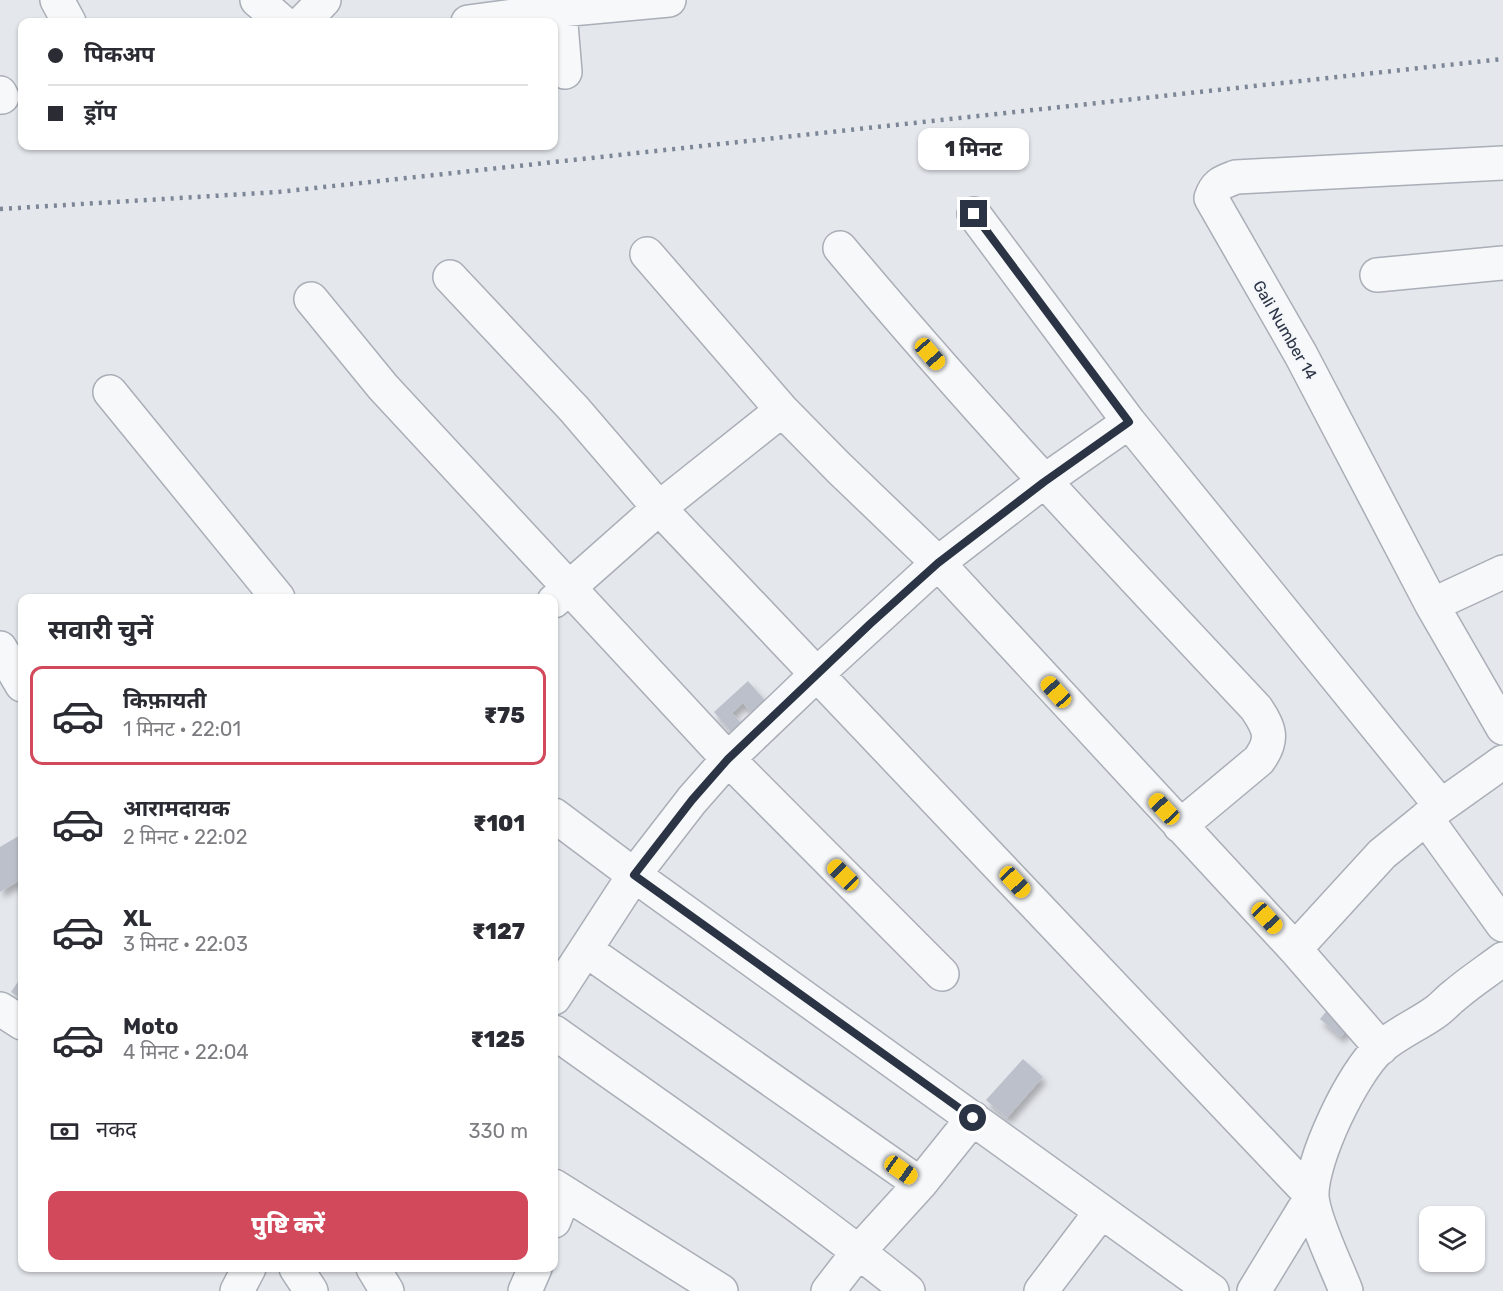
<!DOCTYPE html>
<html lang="hi">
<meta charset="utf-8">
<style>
body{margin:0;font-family:Rubik,"Noto Sans Devanagari",sans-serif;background:#f2f2f3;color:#2b2b33;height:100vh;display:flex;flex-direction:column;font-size:22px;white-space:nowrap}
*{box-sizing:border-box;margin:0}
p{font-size:20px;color:#7c7c81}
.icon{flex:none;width:33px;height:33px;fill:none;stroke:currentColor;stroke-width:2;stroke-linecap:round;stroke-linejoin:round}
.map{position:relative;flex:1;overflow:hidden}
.side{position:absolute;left:18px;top:594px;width:540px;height:678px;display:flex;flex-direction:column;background:#fff;border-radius:12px;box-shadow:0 2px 4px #0004}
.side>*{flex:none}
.hud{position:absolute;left:18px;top:18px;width:540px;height:132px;border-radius:12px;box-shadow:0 2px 4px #0004;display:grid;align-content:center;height:132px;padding:0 30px;background:#fff}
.controls{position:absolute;left:1419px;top:1206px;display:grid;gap:12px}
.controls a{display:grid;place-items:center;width:66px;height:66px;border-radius:12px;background:#fff;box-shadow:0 2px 4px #0004;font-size:30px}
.end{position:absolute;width:27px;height:27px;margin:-14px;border:8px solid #2b3445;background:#fff;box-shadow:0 0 0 3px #fff}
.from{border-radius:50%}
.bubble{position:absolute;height:42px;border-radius:12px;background:#fff;box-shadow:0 2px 4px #0004;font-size:20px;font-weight:800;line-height:42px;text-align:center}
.car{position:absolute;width:18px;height:36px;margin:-18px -9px;border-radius:8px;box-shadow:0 0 4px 2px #0007;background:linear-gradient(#f5c518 24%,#345 0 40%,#f5c518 0 76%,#345 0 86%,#f5c518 0)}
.hud b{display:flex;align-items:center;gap:21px;height:57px;font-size:22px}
.hud b+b{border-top:2px solid #e1e1e2}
.hud i{width:15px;height:15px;background:#2b2b33}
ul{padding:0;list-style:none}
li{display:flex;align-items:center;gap:18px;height:99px;margin:0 12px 9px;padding:0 18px;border:3px solid transparent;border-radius:12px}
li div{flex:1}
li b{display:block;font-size:22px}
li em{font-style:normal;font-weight:800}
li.on{border-color:#d1495b}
li>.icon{width:54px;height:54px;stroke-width:1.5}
h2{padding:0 30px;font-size:27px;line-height:72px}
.pay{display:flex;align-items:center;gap:15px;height:66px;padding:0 30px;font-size:22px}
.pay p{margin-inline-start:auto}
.action{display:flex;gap:12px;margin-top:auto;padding:12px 30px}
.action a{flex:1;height:69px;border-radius:12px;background:#d1495b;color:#fff;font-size:24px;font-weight:800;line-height:69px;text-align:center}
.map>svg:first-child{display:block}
.building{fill:#bbc0ca;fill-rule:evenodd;filter:url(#shadow)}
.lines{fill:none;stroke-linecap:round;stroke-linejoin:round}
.minor-casing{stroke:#a9aeb7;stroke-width:36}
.minor{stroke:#f7f8fa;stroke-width:33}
.rail{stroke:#7d8696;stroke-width:4.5;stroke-dasharray:3 6;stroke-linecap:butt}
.route{stroke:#2b3445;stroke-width:8}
.labels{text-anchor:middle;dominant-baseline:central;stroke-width:4.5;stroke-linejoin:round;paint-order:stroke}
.street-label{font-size:16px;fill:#2b3445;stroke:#f4f6f9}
</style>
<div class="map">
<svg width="1503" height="1291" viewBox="0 0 1503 1291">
<defs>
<filter id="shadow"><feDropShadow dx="3.5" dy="6" stdDeviation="3" flood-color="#0004"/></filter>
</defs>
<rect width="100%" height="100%" fill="#e4e7ec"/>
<!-- building -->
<path class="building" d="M748 681 770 706 735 736 714 712ZM743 703 751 712 740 722 732 713Z
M22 834V879L0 892V847Z
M22 976V1000L11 992Z
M1333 1003 1354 1021 1341 1037 1320 1019Z
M1023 1059 1043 1077 1007 1118 986 1100Z"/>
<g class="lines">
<!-- minor casing -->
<g class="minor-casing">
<path id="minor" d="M57 0 69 22
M257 0 282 22
M559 0 565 72
M303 22 324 0
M468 22 560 10 669 0
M0 93 2 97
M1503 163 1236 177C1223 182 1216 183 1211 198L1301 355 1432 605 1503 728
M974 214 1129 422 1441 806
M840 248C973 407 1114 557 1256 708 1270 729 1274 739 1259 760L1180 826
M647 254 782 410 839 468 938 563 1295 949 1381 1048
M1377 275 1503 263
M450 277 574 409 659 508 1312 1196 1254 1291
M311 299 383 387 728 759 942 974
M110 392 278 598
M554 601 659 508 782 410
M1432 605 1503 572
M0 648 22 685
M554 815 634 875 1212 1291
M1426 818 1503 925
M1295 949 1382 854 1441 806 1503 762
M586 950 920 1184
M554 998 634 875 692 800 728 759 817 674 938 563 1043 482 1129 422
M0 1009 22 1023
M554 1032C673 1117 794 1199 908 1291
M554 1186 721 1291
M554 1221 565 1193
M296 1268 311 1291
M373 1268 387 1291
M237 1291 249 1268
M525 1291 535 1268
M828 1291 859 1251 920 1184 973 1118
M1041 1291 1101 1212
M1346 1291C1337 1267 1313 1219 1312 1196 1311 1159 1353 1072 1380 1048 1396 1034 1417 1025 1434 1013 1442 1008 1448 1000 1455 995 1470 982 1487 971 1503 959"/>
</g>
<!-- minor -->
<use href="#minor" class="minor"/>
<!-- rail -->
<path class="rail" d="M0 209 278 192 1503 59"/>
</g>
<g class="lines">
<!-- route -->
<path class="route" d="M973 1118 634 875 692 800 728 759 870 624 938 563 1044 482 1129 422 974 214"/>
</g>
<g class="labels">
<!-- street labels -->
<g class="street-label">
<text transform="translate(1285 330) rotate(60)">Gali Number 14</text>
</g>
</g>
</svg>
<div class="controls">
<a><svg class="icon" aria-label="layers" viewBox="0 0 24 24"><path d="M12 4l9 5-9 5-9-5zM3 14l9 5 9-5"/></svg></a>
</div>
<i class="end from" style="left:973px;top:1118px"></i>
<i class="end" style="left:974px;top:214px"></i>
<div class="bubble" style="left:918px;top:128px;width:111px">1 मिनट</div>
<i class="car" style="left:930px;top:354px;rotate:139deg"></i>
<i class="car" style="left:1056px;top:692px;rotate:318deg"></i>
<i class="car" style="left:1164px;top:809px;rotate:317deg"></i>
<i class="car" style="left:843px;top:875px;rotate:315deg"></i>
<i class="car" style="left:1015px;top:882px;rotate:137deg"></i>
<i class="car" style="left:1267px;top:918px;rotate:137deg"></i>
<i class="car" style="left:901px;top:1170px;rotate:125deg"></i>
<div class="hud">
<b><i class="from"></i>पिकअप</b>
<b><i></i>ड्रॉप</b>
</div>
<section class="side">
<h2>सवारी चुनें</h2>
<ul>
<li class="on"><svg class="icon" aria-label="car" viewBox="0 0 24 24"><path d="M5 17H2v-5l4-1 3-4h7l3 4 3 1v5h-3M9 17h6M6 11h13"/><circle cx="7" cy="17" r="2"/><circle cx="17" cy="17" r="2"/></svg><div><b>किफ़ायती</b><p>1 मिनट · 22:01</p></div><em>₹75</em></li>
<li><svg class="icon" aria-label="car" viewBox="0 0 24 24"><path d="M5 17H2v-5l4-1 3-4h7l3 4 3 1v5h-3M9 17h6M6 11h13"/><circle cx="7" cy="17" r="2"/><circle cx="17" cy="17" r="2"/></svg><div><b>आरामदायक</b><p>2 मिनट · 22:02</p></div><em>₹101</em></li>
<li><svg class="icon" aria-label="car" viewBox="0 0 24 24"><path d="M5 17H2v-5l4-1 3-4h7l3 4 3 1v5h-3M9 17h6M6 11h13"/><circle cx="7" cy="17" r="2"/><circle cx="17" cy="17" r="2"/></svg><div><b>XL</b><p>3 मिनट · 22:03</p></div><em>₹127</em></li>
<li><svg class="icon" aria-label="car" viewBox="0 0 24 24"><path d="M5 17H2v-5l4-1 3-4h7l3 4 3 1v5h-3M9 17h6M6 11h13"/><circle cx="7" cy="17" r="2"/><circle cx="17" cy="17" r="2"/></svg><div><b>Moto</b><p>4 मिनट · 22:04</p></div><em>₹125</em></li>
</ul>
<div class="pay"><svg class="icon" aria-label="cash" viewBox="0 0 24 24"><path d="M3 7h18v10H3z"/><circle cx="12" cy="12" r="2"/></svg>नकद<p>330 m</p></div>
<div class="action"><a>पुष्टि करें</a></div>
</section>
</div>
